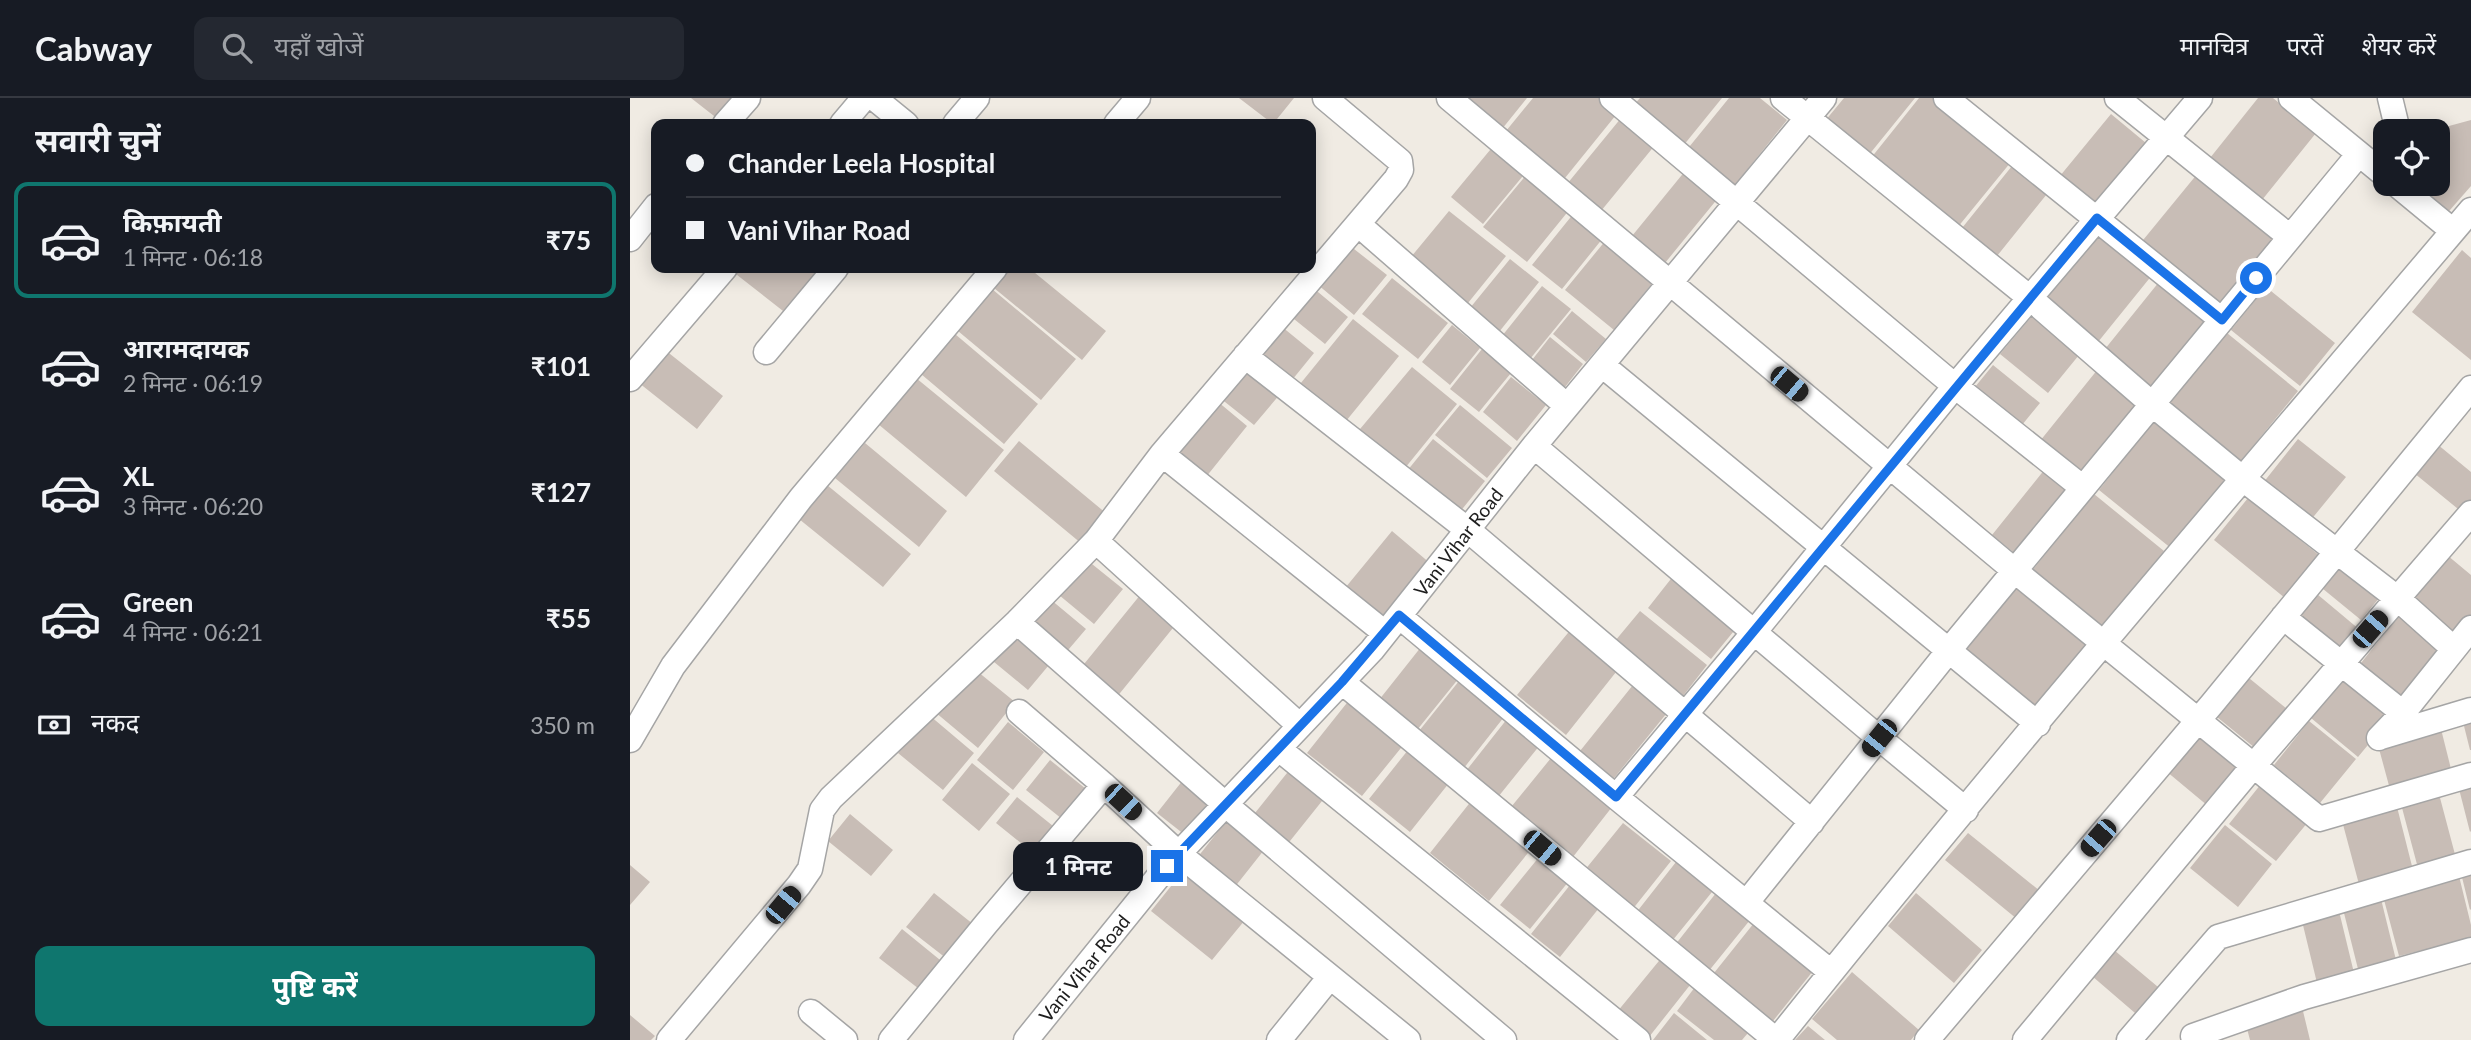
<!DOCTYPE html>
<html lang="hi">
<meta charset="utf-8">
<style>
body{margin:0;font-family:Lato,"Noto Sans Devanagari",sans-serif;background:#242831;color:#f1f3f6;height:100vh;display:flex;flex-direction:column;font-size:26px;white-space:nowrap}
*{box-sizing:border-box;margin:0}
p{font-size:23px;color:#9ea1a6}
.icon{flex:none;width:38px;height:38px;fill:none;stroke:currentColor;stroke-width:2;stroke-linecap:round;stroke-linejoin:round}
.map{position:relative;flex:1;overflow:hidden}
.sheet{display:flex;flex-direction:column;background:#171b24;width:630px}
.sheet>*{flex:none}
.guide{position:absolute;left:21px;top:21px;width:665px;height:154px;border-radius:14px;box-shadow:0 4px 18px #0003;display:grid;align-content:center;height:154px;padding:0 35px;background:#171b24}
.tools{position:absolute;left:1743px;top:21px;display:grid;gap:14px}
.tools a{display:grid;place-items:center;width:77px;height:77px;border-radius:14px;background:#171b24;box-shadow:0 4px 18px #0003;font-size:35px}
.end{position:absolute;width:32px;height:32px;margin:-16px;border:9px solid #1a73e8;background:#fff;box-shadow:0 0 0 4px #fff}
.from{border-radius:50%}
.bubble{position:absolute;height:49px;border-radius:14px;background:#171b24;box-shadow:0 4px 18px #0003;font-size:23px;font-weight:700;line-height:49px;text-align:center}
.car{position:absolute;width:21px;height:42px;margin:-21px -10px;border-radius:9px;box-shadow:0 0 5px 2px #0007;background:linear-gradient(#222 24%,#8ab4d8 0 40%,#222 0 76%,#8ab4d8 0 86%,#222 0)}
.guide b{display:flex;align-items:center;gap:24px;height:66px;font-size:26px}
.guide b+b{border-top:2px solid #363941}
.guide i{width:18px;height:18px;background:#f1f3f6}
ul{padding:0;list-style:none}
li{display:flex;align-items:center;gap:21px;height:116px;margin:0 14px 10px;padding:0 21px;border:4px solid transparent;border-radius:14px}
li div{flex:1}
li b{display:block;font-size:26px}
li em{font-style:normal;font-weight:700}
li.active{border-color:#0f766e}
li>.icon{width:63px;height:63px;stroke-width:1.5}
h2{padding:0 35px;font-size:32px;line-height:84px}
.pay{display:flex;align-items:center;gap:18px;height:77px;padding:0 35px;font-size:26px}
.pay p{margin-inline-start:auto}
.action{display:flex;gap:14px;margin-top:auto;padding:14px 35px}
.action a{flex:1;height:80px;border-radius:14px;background:#0f766e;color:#fff;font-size:28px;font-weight:700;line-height:80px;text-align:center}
header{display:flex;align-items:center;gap:42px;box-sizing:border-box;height:98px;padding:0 35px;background:#171b24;border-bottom:2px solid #363941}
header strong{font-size:33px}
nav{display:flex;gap:38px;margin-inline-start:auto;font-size:24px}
.search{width:490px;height:63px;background:#242831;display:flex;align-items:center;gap:18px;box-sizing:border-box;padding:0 24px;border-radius:14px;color:#9ea1a6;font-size:26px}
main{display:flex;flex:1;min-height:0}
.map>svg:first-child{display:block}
.building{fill:#c8bdb6}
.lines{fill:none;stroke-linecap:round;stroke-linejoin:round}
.minor-casing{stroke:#a5a5a5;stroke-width:27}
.minor{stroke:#fff;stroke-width:24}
.route{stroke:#1a73e8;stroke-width:9}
.labels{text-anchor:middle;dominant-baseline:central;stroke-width:5;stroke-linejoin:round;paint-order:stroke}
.street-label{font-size:19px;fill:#1e1e1e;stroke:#fff}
</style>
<header>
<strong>Cabway</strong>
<div class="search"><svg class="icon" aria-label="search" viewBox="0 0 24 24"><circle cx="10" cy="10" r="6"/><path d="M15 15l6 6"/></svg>यहाँ खोजें</div>
<nav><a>मानचित्र</a><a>परतें</a><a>शेयर करें</a></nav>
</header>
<main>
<section class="sheet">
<h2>सवारी चुनें</h2>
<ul>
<li class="active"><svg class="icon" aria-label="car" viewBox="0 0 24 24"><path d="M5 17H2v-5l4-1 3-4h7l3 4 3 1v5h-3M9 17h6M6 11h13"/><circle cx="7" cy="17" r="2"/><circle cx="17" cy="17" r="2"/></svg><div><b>किफ़ायती</b><p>1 मिनट · 06:18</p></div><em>₹75</em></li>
<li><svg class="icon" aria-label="car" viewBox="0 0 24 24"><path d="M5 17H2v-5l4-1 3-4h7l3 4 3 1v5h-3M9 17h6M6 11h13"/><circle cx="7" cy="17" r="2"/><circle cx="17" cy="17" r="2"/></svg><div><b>आरामदायक</b><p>2 मिनट · 06:19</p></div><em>₹101</em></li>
<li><svg class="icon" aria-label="car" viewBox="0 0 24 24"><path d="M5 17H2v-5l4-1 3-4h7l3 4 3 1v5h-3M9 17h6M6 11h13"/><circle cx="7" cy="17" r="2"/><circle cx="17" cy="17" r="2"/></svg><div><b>XL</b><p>3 मिनट · 06:20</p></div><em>₹127</em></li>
<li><svg class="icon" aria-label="car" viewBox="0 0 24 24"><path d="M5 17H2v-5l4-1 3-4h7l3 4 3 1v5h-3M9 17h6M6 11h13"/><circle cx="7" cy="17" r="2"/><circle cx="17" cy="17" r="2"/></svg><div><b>Green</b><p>4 मिनट · 06:21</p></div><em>₹55</em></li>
</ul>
<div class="pay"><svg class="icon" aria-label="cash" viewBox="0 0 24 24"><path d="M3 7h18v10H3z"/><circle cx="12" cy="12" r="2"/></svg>नकद<p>350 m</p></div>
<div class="action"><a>पुष्टि करें</a></div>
</section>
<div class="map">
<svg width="1841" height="942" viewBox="0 0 1841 942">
<rect width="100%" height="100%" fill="#f0ebe3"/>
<!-- building -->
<path class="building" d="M61 0H112L93 25Z
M609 0H664L643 26Z
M833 0H897L872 31Z
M903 0H976L990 12 935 80 876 33Z
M1010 0H1092L1053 48 1003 8Z
M1099 0H1130L1157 22 1101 92 1055 54Z
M1214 0H1285L1238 58 1195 23Z
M1289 0H1313L1385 59 1323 135 1237 65Z
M1628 0H1643L1686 35 1632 102 1580 60Z
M996 14 1030 41 971 113 937 86Z
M1481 16 1516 45 1461 113 1425 84Z
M1841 22V88L1813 120 1792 104 1788 86H1808V31Z
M865 46 897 73 853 126 821 99Z
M1386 63 1421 91 1363 163 1328 135Z
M1060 67 1093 94 1035 165 1002 138Z
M1568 75 1654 144 1595 216 1509 147Z
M897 76 940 111 897 164 853 129Z
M819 113 876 158 838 205 781 159Z
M944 115 973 140 932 191 902 167Z
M1473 128 1527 171 1468 244 1414 200Z
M976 142 1025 182 984 232 935 192Z
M719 147 757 177 724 217 687 186Z
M1832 152 1841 160V262L1782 214Z
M880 161 909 184 869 234 840 210Z
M105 170H179L193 180 162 220 102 173Z
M381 170H399L476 233 452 262 364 190Z
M1533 179 1586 223 1528 294 1475 251Z
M762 180 818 225 788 261 732 216Z
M912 188 941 211 900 261 872 238Z
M682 189 718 219 695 246 659 217Z
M1636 189 1705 245 1670 288 1601 232Z
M362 191 446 261 411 302 328 233Z
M942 213 976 241 956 264 923 236Z
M1402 218 1449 257 1418 295 1370 256Z
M723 221 769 258 712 328 666 291Z
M822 227 850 250 820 287 792 264Z
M651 228 684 255 658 287 624 260Z
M1597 235 1668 293 1607 368 1536 310Z
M325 236 408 306 374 346 291 276Z
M920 239 953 266 935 289 902 262Z
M30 248 93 298 67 331 4 281Z
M852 251 881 275 849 314 820 291Z
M617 267 651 295 624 327 590 300Z
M1363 267 1410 305 1392 327 1345 289Z
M782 269 827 306 771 375 725 337Z
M1468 271 1516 309 1457 381 1410 343Z
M881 279 916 307 887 343 853 314Z
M286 280 374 352 336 399 248 326Z
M587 303 617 328 576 379 546 354Z
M830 307 882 350 857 380 805 337Z
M1524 323 1597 382 1542 451 1469 392Z
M803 341 855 383 829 415 777 373Z
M1668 341 1716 379 1680 423 1633 385Z
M389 343 477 416 452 446 364 373Z
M235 345 317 413 289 449 205 380Z
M1807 346 1841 374V406L1833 415 1784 375Z
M1415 371 1446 396 1393 462 1362 437Z
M197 387 281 456 253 489 169 421Z
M1464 396 1534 453 1471 531 1401 474Z
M1618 400 1695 462 1661 505 1584 442Z
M762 433 801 466 751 527 711 495Z
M1817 457 1841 477V528L1831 540 1782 500Z
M457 462 493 491 464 526 429 497Z
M1706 463 1750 499 1731 522 1687 486Z
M1044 477 1108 528 1081 561 1018 510Z
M1385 489 1457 547 1403 615 1331 556Z
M1681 491 1730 532 1708 560 1658 519Z
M511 496 547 525 486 600 450 571Z
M420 501 456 531 433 558 397 529Z
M1010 513 1077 567 1053 598 985 543Z
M1771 515 1818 553 1778 603 1731 565Z
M384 528 424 561 398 592 358 559Z
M942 530 990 569 936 637 887 597Z
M791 549 829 580 783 637 745 607Z
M342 569 385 604 348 650 305 614Z
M1718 574 1766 613 1728 659 1681 620Z
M1614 576 1662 615 1630 654 1582 615Z
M1007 582 1041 610 980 685 946 658Z
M829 583 874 619 830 675 785 638Z
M720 601 775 645 732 698 677 655Z
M299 617 344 655 313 692 268 655Z
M1841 618V652H1840L1832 620Z
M877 621 910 647 864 704 832 678Z
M1679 623 1726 661 1690 705 1644 667Z
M378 624 414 654 383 692 347 662Z
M1811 631 1823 679 1761 695 1748 647Z
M1569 633 1617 672 1584 713 1536 673Z
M782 647 823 680 780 734 739 701Z
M921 660 982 709 939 764 877 714Z
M420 662 461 695 437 725 396 692Z
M342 665 380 696 349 733 312 702Z
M661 670 696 698 656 748 621 720Z
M557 677 585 701 555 737 527 715Z
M1841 684V733L1840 734 1828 687Z
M1631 686 1678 724 1646 763 1599 726Z
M1809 696 1827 764 1789 774 1771 706Z
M387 699 428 732 407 758 366 725Z
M842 702 902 750 859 803 800 755Z
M1766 705 1784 776 1730 790 1711 719Z
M220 716 263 752 241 778 198 743Z
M601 717 638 747 604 790 567 760Z
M993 725 1041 763 998 817 950 778Z
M1595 727 1642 766 1608 809 1560 770Z
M1338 735 1410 793 1387 821 1315 762Z
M909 759 939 783 900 831 870 807Z
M1046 764 1082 794 1038 848 1002 820Z
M0 767 20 784 0 807Z
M1841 768V811L1840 812 1830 771Z
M554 772 615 822 582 862 521 813Z
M1829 778 1841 827V840L1769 858 1753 798Z
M944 782 973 805 930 859 901 836Z
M304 795 348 830 321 864 276 829Z
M1086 795 1120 822 1078 874 1045 847Z
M1286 795 1352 852 1324 885 1258 828Z
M1751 801 1766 862 1728 871 1713 811Z
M1709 813 1724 875 1687 885 1672 823Z
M1124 825 1183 873 1135 933 1076 885Z
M272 831 315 866 293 894 249 860Z
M1484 852 1534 894 1512 921 1462 878Z
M1033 858 1064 882 1019 939 987 914Z
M1222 874 1289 932 1281 942H1207L1182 921Z
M1068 885 1123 929 1112 942H1084L1047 913Z
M1672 909 1680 942H1620L1615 923Z
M1044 915 1077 942H1023Z
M0 917 25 938 21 942H0Z
M1178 928 1195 942H1165Z"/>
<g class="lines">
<!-- minor casing -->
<g class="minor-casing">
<path id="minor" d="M244 0 276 26
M819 0 1385 473 1689 721 1841 677
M982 0 1325 288 1453 390
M1153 0 1400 200 1522 306 1613 381 1767 500 1824 551
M1316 0 1592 222
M1487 0 1660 139
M1661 0 1755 77
M1760 0 1768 33
M95 26 118 0
M212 26 234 0
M325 26 347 0
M486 26 508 0
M1766 86 1823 133
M729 127 937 308
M0 141 26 108
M136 254 206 170
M615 258 838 432 1182 724
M972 267 1408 626
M0 281 95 170
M904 348 1249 640 1336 712
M532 356 755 535
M466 443 670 628
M769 518 986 699 1201 874
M1653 519 1773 615
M387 524 596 707 874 942
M712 584 1146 942
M389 614 474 687 549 756 778 942
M1751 639 1841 612
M1749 640 1773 615 1841 530
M0 642 43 568 171 400 365 170
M649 651 1008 942
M986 699 1121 538 1325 288 1570 0
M1117 804 1329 540 1729 56
M181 914 215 942
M1563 938 1674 899 1841 852
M39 942 169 787 180 771 192 712 201 700 387 524 466 443 532 356 766 81 771 72 770 63 695 0
M261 942 356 826 474 687
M396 942 537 768 742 552 904 348 1194 0
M649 942 700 879
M1147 942C1372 660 1608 387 1841 112
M1297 942 1582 606 1841 290
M1395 942 1624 667 1841 415
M1499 942 1588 839 1841 764"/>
</g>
<!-- minor -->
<use href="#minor" class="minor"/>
</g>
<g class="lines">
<!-- route -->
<path class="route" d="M537 768 712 584 769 517 986 699C1146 505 1306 312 1467 120L1592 222 1626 180"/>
</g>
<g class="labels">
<!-- street labels -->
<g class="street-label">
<text transform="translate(828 444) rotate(-52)">Vani Vihar Road</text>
<text transform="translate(454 870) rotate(-51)">Vani Vihar Road</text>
</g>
</g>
</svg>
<div class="tools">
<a><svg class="icon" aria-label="locate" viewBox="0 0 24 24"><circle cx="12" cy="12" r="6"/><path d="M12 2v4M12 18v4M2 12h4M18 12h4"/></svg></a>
</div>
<i class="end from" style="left:1626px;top:180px"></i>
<i class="end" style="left:537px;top:768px"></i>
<div class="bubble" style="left:383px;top:744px;width:130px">1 मिनट</div>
<i class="car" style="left:1159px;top:286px;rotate:130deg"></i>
<i class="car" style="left:1740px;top:531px;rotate:41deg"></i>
<i class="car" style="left:1249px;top:640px;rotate:219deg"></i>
<i class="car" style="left:493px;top:704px;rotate:133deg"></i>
<i class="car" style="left:1468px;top:740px;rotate:221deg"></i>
<i class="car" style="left:912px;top:750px;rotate:130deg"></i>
<i class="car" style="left:153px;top:807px;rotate:40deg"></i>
<div class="guide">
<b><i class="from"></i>Chander Leela Hospital</b>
<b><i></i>Vani Vihar Road</b>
</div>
</div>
</main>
